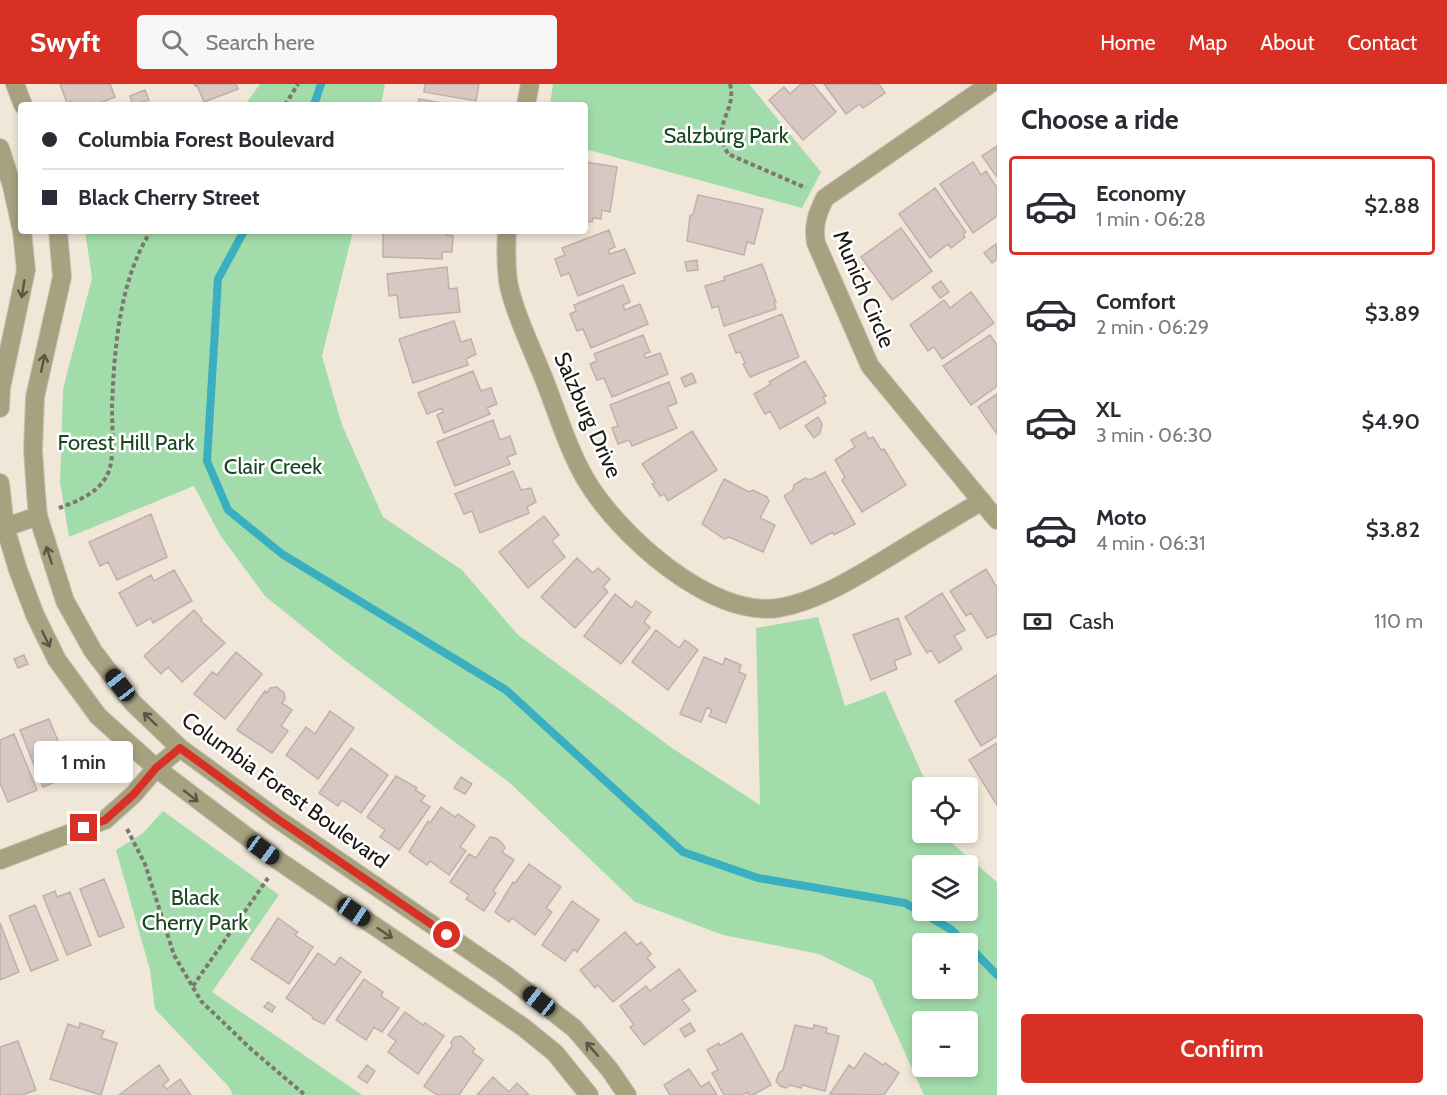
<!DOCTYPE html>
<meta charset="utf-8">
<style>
body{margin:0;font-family:Cabin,sans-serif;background:#f7f7f7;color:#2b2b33;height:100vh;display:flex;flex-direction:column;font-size:22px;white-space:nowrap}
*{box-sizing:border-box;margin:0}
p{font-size:20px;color:#7c7c81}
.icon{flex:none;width:33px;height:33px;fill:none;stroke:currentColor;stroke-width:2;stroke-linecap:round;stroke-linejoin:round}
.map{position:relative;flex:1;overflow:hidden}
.side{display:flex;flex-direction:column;background:#fff;width:450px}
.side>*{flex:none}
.hud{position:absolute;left:18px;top:18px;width:570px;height:132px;border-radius:6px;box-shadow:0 3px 9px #0003;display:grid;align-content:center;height:132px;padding:0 24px;background:#fff}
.tools{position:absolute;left:912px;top:693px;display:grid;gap:12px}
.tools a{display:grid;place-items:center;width:66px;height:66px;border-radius:6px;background:#fff;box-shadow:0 3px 9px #0003;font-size:30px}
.end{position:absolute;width:27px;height:27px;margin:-14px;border:8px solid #d93025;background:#fff;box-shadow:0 0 0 3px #fff}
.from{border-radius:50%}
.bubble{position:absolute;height:42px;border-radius:6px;background:#fff;box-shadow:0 3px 9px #0003;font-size:20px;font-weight:600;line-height:42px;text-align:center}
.car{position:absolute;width:18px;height:36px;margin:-18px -9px;border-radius:8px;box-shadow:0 0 4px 2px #0007;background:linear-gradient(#222 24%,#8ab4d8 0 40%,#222 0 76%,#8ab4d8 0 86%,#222 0)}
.hud b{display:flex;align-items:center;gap:21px;height:57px;font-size:22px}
.hud b+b{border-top:2px solid #e1e1e2}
.hud i{width:15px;height:15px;background:#2b2b33}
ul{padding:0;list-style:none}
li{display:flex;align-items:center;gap:18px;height:99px;margin:0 12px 9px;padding:0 12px;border:3px solid transparent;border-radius:6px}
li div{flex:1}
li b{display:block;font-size:22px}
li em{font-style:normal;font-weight:600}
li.selected{border-color:#d93025}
li>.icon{width:54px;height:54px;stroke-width:1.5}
h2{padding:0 24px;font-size:27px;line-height:72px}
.pay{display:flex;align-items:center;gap:15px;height:66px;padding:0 24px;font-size:22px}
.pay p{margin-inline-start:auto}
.button{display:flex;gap:12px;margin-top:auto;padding:12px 24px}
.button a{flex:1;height:69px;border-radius:6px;background:#d93025;color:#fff;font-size:24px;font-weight:600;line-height:69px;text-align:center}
header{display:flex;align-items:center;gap:36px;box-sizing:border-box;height:84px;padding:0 30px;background:#d93025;color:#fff}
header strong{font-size:28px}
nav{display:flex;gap:33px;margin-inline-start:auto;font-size:21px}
.search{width:420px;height:54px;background:#f7f7f7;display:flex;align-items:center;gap:15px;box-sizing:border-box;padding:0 21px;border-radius:6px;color:#7c7c81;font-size:22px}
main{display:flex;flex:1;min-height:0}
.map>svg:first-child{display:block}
.green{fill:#a3dcab;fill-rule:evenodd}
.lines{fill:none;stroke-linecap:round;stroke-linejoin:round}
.stream{stroke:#3aafc0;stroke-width:8}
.building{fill:#d9c7c3;stroke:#c1afab;stroke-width:1.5}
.minor-casing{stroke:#cac2b5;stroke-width:20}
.path{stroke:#7d776e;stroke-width:4;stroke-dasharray:4.5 3;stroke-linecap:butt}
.minor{stroke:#a6a17f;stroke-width:18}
.oneway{stroke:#5a5644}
.route{stroke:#d93025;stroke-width:8}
.labels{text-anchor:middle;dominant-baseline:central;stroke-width:5;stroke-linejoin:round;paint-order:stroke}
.park-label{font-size:22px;fill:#184722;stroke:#fff}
.street-label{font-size:22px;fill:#1b1813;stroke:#fff}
</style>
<header>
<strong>Swyft</strong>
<div class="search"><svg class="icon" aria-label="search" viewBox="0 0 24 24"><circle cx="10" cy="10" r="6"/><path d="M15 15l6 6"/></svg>Search here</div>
<nav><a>Home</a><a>Map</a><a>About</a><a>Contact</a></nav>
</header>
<main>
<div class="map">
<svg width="997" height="1011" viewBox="0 0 997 1011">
<rect width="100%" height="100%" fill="#f0e7d9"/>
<!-- green -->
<path class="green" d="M260 0H385L381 21H245Z
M553 0H749L821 88 802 124 585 65V21H550Z
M85 147H353L322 272 342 341 383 433 462 486 518 551 672 664 760 721 756 544 818 533 845 622 885 607 928 703 922 704V748L948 749 953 760 997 798V1011H924L872 896 819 870 723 851 635 818 510 699 343 575 265 512 220 451 194 402 69 453 60 398 63 305 92 194ZM922 782H968V826H922ZM922 860H968V904H922ZM922 938H968V982H922Z
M163 727 279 811 212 908 362 1011H233L229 1003 155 925 150 886 116 766 142 750Z"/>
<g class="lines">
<!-- stream -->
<path class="stream" d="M314 21 321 0
M244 147 218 195 207 377 228 426 282 470 506 606 683 768 758 794 905 819 952 846 966 860
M968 861 997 891"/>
</g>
<!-- building -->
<path class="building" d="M60 0H110L115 13 95 21H72L71 17 67 19Z
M194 0H236L238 5 204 18 197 1 195 2Z
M425 0H479L476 17 424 8Z
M801 0H813L836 28 803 56 769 16 784 3 790 10Z
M824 0H879L885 9 863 24 860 20 846 30Z
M145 6 149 16 133 21 130 12Z
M419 15 454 21H418Z
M997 62V93L982 72Z
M585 78 617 83 610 128 602 126 601 135 593 134 592 138 585 137Z
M973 78 981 91 986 87 997 104V132L973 149 940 100Z
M935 104 966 148 963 150 965 153 951 164 948 160 930 174 899 130Z
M698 111 763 125 754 160 747 158 744 171 687 157 690 132 693 130Z
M901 144 932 187 892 216 861 173Z
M609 146 615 163 608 166 610 170 625 165 635 189 578 212 569 189 561 192 555 175 565 171 562 164Z
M383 147H447V151L453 152 452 168H442V175L383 173Z
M996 160 997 175 992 179 984 169Z
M697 176 698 186 687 187 685 178Z
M762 180 776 218H774L776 225 724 242 718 222 712 224 705 202 725 196 724 193Z
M447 183 449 205 457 204 460 228 400 234 397 211 389 212 387 190Z
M941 197 949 208 940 214 932 203Z
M623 201 630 218 623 221 625 226 640 220 648 240 591 264 583 245 577 247 570 230 576 227 574 221Z
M971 208 994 239 942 275 934 263 928 267 910 241 944 216 950 224Z
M782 230 799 273 750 293 743 280 745 279 740 268 736 269 729 251Z
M454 237 461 258 471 255 476 270 466 275 468 281 413 299 399 255Z
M643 251 650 268 644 270 646 274 660 269 668 290 612 313 604 294 597 296 590 280 597 277 594 270Z
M990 251 997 261V302L971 321 943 282Z
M805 277 826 312 823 313 826 319 780 345 770 327 765 330 754 310 771 300 769 298Z
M473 287 481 307 491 304 497 320 487 324 490 330 444 349 437 331 443 328 442 324 427 330 418 309Z
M692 289 696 298 685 303 681 294Z
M669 298 677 319 667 323 677 344 632 362 629 356 618 360 612 344 618 342 610 321Z
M997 310V350L978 323Z
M818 333 822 340 820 349 814 354 805 342Z
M493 336 500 356 510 352 516 370 507 373 510 380 455 402 437 358Z
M692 347 717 386 668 417 664 410 660 412 652 400 655 399 642 380Z
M865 348 869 355 873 353 881 366 884 365 906 401 862 428 842 396 845 393 835 376 855 363 851 356Z
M513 387 521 406 531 404 536 418 527 423 529 429 480 449 472 427 464 430 455 410Z
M825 388 855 440 834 451 833 448 811 460 784 412 793 406 794 401 805 394 810 396Z
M724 395 749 408 753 406 767 413 769 417 760 434 775 441 763 468 729 453 724 455 702 440Z
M151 430 167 473 117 496 108 478 100 482 89 458Z
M544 432 559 451 552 457 565 473 528 504 499 468Z
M577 474 593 489 598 484 610 495 603 503 608 508 575 544 541 513Z
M986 485 997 504V550L987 554 971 529 966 532 950 507Z
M174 486 192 517 153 539 151 534 137 542 119 509 151 491 154 497Z
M942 509 965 546 954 552 962 565 939 579 931 566 927 569 905 533Z
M615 510 632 524 636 517 651 528 644 538 650 543 621 580 584 552Z
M194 526 202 535 201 537 225 559 182 598 168 583 161 590 144 572Z
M898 534 911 570 894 577 897 585 871 596 853 551Z
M656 546 679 564 685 556 698 566 668 606 632 578Z
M236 568 262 590 225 635 194 610 212 588 217 591Z
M24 571 28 580 18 584 14 575Z
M704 573 723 581 725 574 741 581 739 588 746 591 726 639 709 632 712 626 707 623 701 638 680 630Z
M997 591V652L981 662 955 617Z
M277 603 284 609 285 615 282 619 292 626 281 642 288 647 272 669 237 646 265 607 267 609 270 604Z
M330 627 354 644 318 695 286 671 306 643 315 650Z
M49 635 72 691 43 703 20 646Z
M14 650 37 706 8 718 0 699V656Z
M997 659V721L969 676Z
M351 664 388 691 361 729 342 716 338 722 319 709Z
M396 692 417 704 415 706 425 712 421 717 430 723 399 766 380 753 385 746 367 733Z
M461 693 472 700 465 710 454 704Z
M441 723 455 733 458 730 475 742 460 763 466 767 449 791 430 777 427 781 409 768 428 737 430 739Z
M490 753 496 754 502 759 505 764 502 768 514 776 493 807 496 809 484 827 466 815 469 811 450 798 469 770 476 774Z
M529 780 561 803 546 824 552 828 535 851 512 834 509 838 495 828 513 798 515 799Z
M104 795 124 843 99 853 80 805Z
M55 807 57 813 70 808 91 861 67 871 43 812Z
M572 817 599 836 577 868 574 865 565 877 542 861Z
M35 821 58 876 31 887 9 832Z
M278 834 298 848 295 851 313 863 289 900 251 875Z
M0 839 19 888 0 896Z
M625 848 637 861 641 858 651 870 647 874 655 883 613 918 598 901 595 904 580 886Z
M318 869 335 881 340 873 361 888 324 940 313 935 312 932 286 914Z
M679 885 696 907 682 916 690 926 644 961 630 943 634 941 620 922 646 902 650 907Z
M364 895 383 908 381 912 399 924 382 948 374 943 366 956 336 936Z
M268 918 275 923 272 928 264 923Z
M405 928 423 941 425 939 444 952 418 990 388 968 396 957 388 951Z
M80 939 104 947 101 954 117 959 101 1011 50 995 68 940 79 944Z
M690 939 695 947 685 953 680 945Z
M795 941 813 945 814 941 827 944 826 949 839 952 825 1007 802 1001 801 1004 790 1001 786 1004 780 1002 776 997 779 989 783 986Z
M742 949 771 1001 753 1011H749L748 1008 742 1011H724L712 989 718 986 707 966 719 959 720 962Z
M461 952 475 965 472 968 483 976 459 1011H437L424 1002 452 962 451 958 455 953Z
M18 957 36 1006 22 1011H0V963Z
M865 969 883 981 885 979 899 989 884 1011 830 1010 849 981 854 985Z
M159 981 169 996 163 1001 167 1005 180 995 191 1011H119Z
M367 981 375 987 367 999 358 993Z
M689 985 701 1003 709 998 717 1011H670L664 1001Z
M493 993 509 1008 517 999 529 1011H477Z"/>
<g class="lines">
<!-- minor casing -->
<g class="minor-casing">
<path id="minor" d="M15 0 23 21
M990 0 825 114C817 130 813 141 816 159L870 282 997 436
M526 21 530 0
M0 64 12 102 21 143
M58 147 62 193 35 313 33 366 36 410 38 432 65 517 93 567 133 619 180 664 276 734 504 890 574 944 610 986 627 1011
M507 147C506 163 506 180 508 197 513 226 533 267 544 295 557 328 568 365 586 396 618 450 710 534 778 524 816 518 856 493 889 473 920 454 951 435 982 417
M0 324 1 304 26 186 22 147
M0 399 5 443 18 486 35 531 57 576 98 632 156 684 279 777 523 943 555 969 589 1011
M0 445 38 432
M0 776 105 736 134 710 156 684 180 664"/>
</g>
<!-- path -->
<path class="path" d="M730 0C736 24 718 36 722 56 723 60 726 66 728 70L806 104
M285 21 298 0
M59 424C79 417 105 406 110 383 114 370 112 339 112 324 114 267 119 196 151 147
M127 745 145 780 174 871 201 917 252 966 305 1011
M193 902 268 794"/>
<!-- minor -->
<use href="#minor" class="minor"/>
</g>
<!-- one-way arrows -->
<defs><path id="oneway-shaft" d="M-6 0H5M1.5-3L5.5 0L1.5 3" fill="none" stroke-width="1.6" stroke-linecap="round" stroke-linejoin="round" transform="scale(1.5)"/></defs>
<g class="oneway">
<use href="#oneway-shaft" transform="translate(23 205) rotate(99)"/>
<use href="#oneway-shaft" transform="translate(43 279) rotate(-78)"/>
<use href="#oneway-shaft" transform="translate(49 471) rotate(-108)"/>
<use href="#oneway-shaft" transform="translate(46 555) rotate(64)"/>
<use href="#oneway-shaft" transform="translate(150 635) rotate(-136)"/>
<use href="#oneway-shaft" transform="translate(191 712) rotate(38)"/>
<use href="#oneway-shaft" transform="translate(385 849) rotate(34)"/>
<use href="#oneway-shaft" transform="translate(592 965) rotate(-131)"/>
</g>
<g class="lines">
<!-- route -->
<path class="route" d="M84 744 105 736 134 710 156 684 180 664 276 734 447 851"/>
</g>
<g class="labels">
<!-- park labels -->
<g class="park-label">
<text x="726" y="51">Salzburg Park</text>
<text x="126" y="358">Forest Hill Park</text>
<text x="273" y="382">Clair Creek</text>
<text x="195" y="813">Black<tspan x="195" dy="25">Cherry Park</tspan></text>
</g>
<!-- street labels -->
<g class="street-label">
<text transform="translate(864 205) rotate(67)">Munich Circle</text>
<text transform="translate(588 331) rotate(66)">Salzburg Drive</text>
<text transform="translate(285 706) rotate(36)">Columbia Forest Boulevard</text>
</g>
</g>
</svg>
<div class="tools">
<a><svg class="icon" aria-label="locate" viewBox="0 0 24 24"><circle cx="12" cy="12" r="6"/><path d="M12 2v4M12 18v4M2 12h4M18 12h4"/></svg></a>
<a><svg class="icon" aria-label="layers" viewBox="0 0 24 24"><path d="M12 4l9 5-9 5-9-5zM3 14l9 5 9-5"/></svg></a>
<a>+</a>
<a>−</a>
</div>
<i class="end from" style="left:447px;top:851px"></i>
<i class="end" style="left:84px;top:744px"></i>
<div class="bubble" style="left:34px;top:657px;width:99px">1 min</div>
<i class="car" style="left:120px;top:601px;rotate:322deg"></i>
<i class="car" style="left:263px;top:766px;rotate:126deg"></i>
<i class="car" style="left:354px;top:828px;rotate:124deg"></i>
<i class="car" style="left:539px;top:917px;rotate:308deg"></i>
<div class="hud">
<b><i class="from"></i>Columbia Forest Boulevard</b>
<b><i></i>Black Cherry Street</b>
</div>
</div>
<section class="side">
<h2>Choose a ride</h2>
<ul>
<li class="selected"><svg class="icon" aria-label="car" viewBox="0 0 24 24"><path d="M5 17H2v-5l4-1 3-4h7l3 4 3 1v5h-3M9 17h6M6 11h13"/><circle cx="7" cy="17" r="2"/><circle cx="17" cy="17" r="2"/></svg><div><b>Economy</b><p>1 min · 06:28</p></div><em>$2.88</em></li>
<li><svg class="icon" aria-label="car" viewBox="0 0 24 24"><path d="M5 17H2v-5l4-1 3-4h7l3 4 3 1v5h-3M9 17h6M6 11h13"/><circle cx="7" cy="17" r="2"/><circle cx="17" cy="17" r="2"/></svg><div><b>Comfort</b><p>2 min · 06:29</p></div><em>$3.89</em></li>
<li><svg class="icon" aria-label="car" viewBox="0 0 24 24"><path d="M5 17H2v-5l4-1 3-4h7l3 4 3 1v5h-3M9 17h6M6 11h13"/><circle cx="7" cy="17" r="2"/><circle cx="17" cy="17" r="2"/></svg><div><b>XL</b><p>3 min · 06:30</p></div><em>$4.90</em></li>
<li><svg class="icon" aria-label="car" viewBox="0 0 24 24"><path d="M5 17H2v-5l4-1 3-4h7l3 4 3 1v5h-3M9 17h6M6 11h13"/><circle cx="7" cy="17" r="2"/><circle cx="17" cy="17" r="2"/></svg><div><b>Moto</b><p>4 min · 06:31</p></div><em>$3.82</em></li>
</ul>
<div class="pay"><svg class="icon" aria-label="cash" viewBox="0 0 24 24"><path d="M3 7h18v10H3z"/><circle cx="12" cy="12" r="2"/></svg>Cash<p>110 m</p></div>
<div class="button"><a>Confirm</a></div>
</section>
</main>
